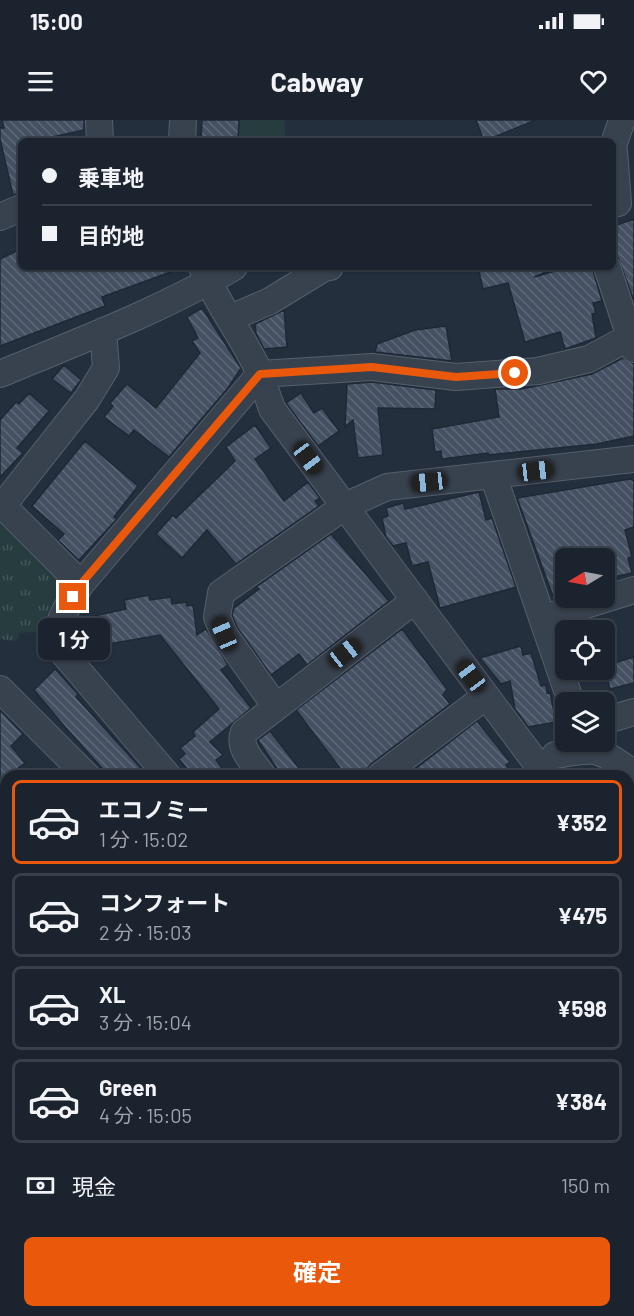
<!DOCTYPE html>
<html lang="ja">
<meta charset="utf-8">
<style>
body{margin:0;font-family:Barlow,"Noto Sans JP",sans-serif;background:#282f3a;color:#f1f3f6;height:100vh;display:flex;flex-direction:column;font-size:22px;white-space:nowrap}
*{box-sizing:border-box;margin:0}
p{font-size:20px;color:#a0a4aa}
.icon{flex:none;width:33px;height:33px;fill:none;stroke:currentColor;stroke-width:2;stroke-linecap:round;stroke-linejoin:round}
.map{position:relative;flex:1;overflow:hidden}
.drawer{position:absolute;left:0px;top:650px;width:634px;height:548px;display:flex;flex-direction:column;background:#1b232e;border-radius:18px 18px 0 0;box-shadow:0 2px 4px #0004,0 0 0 2px #39404a}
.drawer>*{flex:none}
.guide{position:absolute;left:18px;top:18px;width:598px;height:132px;border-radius:9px;box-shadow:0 2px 4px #0004,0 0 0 2px #39404a;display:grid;align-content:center;height:132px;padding:0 24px;background:#1b232e}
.needle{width:39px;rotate:260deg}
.buttons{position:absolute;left:555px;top:428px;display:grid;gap:12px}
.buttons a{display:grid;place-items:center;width:60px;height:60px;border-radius:9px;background:#1b232e;box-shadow:0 2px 4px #0004,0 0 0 2px #39404a;font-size:30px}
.end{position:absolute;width:27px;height:27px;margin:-14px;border:8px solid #ea580c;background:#fff;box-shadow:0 0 0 3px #fff}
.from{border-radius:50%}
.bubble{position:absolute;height:42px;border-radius:9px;background:#1b232e;box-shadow:0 2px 4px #0004,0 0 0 2px #39404a;font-size:20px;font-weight:700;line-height:42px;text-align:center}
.car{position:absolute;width:18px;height:36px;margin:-18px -9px;border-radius:8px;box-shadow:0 0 4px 2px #0007;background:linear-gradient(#222 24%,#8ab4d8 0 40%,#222 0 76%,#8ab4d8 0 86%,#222 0)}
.guide b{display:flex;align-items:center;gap:21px;height:57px;font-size:22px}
.guide b+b{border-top:2px solid #39404a}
.guide i{width:15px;height:15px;background:#f1f3f6}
ul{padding:10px 0 0;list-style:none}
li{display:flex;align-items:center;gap:18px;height:84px;margin:0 12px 9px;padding:0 12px;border:3px solid #39404a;border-radius:9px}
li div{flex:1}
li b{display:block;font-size:22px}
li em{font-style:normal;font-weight:700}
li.current{border-color:#ea580c}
li>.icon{width:54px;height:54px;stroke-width:1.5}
.pay{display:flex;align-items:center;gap:15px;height:66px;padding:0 24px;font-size:22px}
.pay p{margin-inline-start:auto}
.primary-button{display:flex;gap:12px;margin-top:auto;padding:12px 24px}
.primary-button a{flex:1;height:69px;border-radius:9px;background:#ea580c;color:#fff;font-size:24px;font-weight:700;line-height:69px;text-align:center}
.status{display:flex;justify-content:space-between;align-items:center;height:42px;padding:0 30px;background:#1b232e;direction:ltr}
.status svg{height:16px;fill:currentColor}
header{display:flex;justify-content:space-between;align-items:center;height:78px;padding:0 24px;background:#1b232e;font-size:27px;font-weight:700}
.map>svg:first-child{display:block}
.grass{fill:#263c3f}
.park{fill:url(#park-tufts)}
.building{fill:url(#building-back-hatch);stroke:#1f2835;stroke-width:1.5}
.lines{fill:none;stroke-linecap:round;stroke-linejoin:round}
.minor-casing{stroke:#565f6c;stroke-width:28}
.highway-casing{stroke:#434c59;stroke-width:36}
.minor{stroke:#38414e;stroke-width:26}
.highway{stroke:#746855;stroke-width:33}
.route{stroke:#ea580c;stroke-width:8}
</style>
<div class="status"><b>15:00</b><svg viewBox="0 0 49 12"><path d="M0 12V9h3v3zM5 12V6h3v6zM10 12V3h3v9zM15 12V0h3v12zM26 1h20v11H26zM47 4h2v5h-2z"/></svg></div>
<header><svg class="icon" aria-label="menu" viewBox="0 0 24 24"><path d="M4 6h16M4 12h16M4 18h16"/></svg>Cabway<svg class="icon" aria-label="heart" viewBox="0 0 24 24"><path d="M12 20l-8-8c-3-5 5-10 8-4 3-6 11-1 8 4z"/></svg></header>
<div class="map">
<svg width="634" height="1196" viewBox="0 0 634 1196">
<defs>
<pattern id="park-tufts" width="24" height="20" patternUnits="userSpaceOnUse" patternTransform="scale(1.5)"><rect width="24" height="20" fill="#263c3f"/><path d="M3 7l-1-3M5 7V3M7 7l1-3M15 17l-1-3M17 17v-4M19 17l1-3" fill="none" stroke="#435659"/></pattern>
<pattern id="building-back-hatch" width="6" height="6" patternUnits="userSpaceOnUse" patternTransform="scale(1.5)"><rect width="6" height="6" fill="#455162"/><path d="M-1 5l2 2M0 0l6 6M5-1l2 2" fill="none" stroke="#5d6877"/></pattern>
</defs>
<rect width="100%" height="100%" fill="#242f3e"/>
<!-- grass -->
<path class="grass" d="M239 0H284L286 21H238Z"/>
<!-- park -->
<path class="park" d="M0 401 70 470 51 485 42 511 19 513 17 521 0 519Z"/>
<!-- building -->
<path class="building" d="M2 0H84V10L34 21H21V73L13 75 0 19V8H4Z
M202 0H239L238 21H201Z
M476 0H536L484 21Z
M634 99V178H633L614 127V106Z
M21 129V147H178L179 149 102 177 105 186 0 226V139Z
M478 147H543L544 153 534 157 569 147H592L602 181 593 183 596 193 592 194 596 218 565 229 560 212 525 222 508 163 483 169Z
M202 188 241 248 228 268 169 337 134 310 129 316 104 297 113 286 110 283 127 264 156 288 200 233 192 221 198 218 187 197Z
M284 190 287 227 264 229 256 213 255 204Z
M446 206 452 241 375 232 377 224 415 210Z
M623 238 634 244V316L597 324 488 335V333L442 339 441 331 435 332 432 309 499 297 495 269H522L592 254Z
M64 245 81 260 71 273 52 259Z
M372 262 436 270 435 289 378 288 383 335 358 338 353 300 345 307 347 264Z
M29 273 49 291 17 328 23 333 0 357V300L16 282 19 284Z
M301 273 314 293 322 288 339 311 318 326 286 283Z
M255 305 271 328 255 339 284 381 308 362 320 378 315 381 319 386 236 444 207 410 182 438 156 414 173 395 176 398 235 341 226 327Z
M85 321 138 366 114 397 117 399 79 440 58 420 64 414 32 386Z
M630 359 634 361V407L625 410 632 437 628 438 632 453 613 457 609 438H566V476L554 479 517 378Z
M479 372 486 400 492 398 516 467 440 488 428 442 412 446 406 423 393 426 386 417 382 398 388 396 386 388 403 383 405 389Z
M331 414 389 481 307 545 299 534 271 555 237 507 232 495 234 488 259 469 256 467Z
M149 475 150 480 171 477 172 484 186 482 187 486 193 485 197 515 206 509 228 545 221 550 251 588 210 622 223 635 216 640 228 656H193L179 639 185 634 180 628 195 616 193 612 219 589 160 515 80 529 76 511 83 510 81 499 126 489 124 480Z
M402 509 447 569 443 575 450 584 371 644 361 656H346L296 590Z
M521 526 523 535 531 533 541 566 546 565 547 573 550 572 556 602 528 607 515 589 510 561 501 564 480 538Z
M634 537V563L610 569 604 546Z
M55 549 78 574 76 577 148 656H109L65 607 34 570Z
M0 590 23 614 11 626 25 643 0 662Z
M477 601 510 642 506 645 514 656H406Z
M270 611 305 656H282L258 620Z"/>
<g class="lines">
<!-- minor casing -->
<g class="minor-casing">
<path id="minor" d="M99 0 100 21
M182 21 183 0
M614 23 622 0
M614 31 618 83
M0 97 21 88
M607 147 634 229
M231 198 270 181 324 148 330 147
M0 254C79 221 160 191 234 147
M493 355 571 582
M4 387 81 464
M0 389 87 279 106 248 103 211
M544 498 634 470
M0 569 87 656
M276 587 224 514 217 497 221 473 345 386 387 367 634 339
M604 601 634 592
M555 635C601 627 595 628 634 653
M168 656 59 528C52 506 70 482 81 464L260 254C244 217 217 185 202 147
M263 656C254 643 237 628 244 612L415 480
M380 656 486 576
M546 656 272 289 260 254 372 247 456 257 538 251 589 239 630 217
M628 737 634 745
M0 741 6 747
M0 886 6 882
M628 917 634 913
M0 1041 6 1036
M628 1084 634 1085
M392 1191 393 1196"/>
</g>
<!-- highway casing -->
<g class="highway-casing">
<path id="highway" d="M628 1106 634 1105
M274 1196 291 1191"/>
</g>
<!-- minor -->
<use href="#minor" class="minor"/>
<!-- highway -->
<use href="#highway" class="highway"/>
</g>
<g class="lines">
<!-- route -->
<path class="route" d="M73 477 81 464 260 254 372 247 456 257 515 253"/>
</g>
</svg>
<div class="buttons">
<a><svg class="needle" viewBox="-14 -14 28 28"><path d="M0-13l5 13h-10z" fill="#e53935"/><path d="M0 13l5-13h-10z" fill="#a0a4aa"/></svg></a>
<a><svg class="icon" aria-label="locate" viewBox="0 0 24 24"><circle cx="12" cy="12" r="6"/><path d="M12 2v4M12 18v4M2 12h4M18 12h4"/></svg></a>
<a><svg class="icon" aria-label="layers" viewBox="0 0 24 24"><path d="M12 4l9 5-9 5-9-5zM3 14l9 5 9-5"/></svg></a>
</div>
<i class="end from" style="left:515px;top:253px"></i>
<i class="end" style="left:73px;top:477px"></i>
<div class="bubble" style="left:38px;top:498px;width:72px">1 分</div>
<i class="car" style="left:308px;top:338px;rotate:143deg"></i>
<i class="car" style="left:536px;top:351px;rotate:83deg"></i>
<i class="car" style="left:429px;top:362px;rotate:264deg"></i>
<i class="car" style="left:224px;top:514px;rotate:337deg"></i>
<i class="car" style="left:345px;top:533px;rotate:52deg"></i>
<i class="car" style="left:471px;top:556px;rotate:323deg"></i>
<div class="guide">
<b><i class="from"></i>乗車地</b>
<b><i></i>目的地</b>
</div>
<section class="drawer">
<ul>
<li class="current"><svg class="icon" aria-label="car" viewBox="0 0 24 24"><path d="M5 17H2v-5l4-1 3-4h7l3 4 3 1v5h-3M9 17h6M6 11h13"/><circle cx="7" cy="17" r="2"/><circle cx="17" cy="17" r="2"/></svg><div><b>エコノミー</b><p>1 分 · 15:02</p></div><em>¥352</em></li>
<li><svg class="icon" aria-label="car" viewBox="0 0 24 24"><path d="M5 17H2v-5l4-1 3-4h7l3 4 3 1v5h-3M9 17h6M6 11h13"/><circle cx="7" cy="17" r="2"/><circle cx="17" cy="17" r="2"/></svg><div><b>コンフォート</b><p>2 分 · 15:03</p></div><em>¥475</em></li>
<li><svg class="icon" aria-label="car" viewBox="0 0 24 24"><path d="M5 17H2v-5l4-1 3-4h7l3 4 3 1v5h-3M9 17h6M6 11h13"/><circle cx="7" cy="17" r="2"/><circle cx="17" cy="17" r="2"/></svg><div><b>XL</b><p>3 分 · 15:04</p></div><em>¥598</em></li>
<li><svg class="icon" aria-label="car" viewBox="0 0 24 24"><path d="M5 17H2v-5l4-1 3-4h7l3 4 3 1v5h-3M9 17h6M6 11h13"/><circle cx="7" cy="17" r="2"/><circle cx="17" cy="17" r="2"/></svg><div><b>Green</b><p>4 分 · 15:05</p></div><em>¥384</em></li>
</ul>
<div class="pay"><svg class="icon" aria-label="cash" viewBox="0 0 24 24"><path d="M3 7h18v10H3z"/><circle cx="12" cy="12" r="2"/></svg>現金<p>150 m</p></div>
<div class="primary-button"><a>確定</a></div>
</section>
</div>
